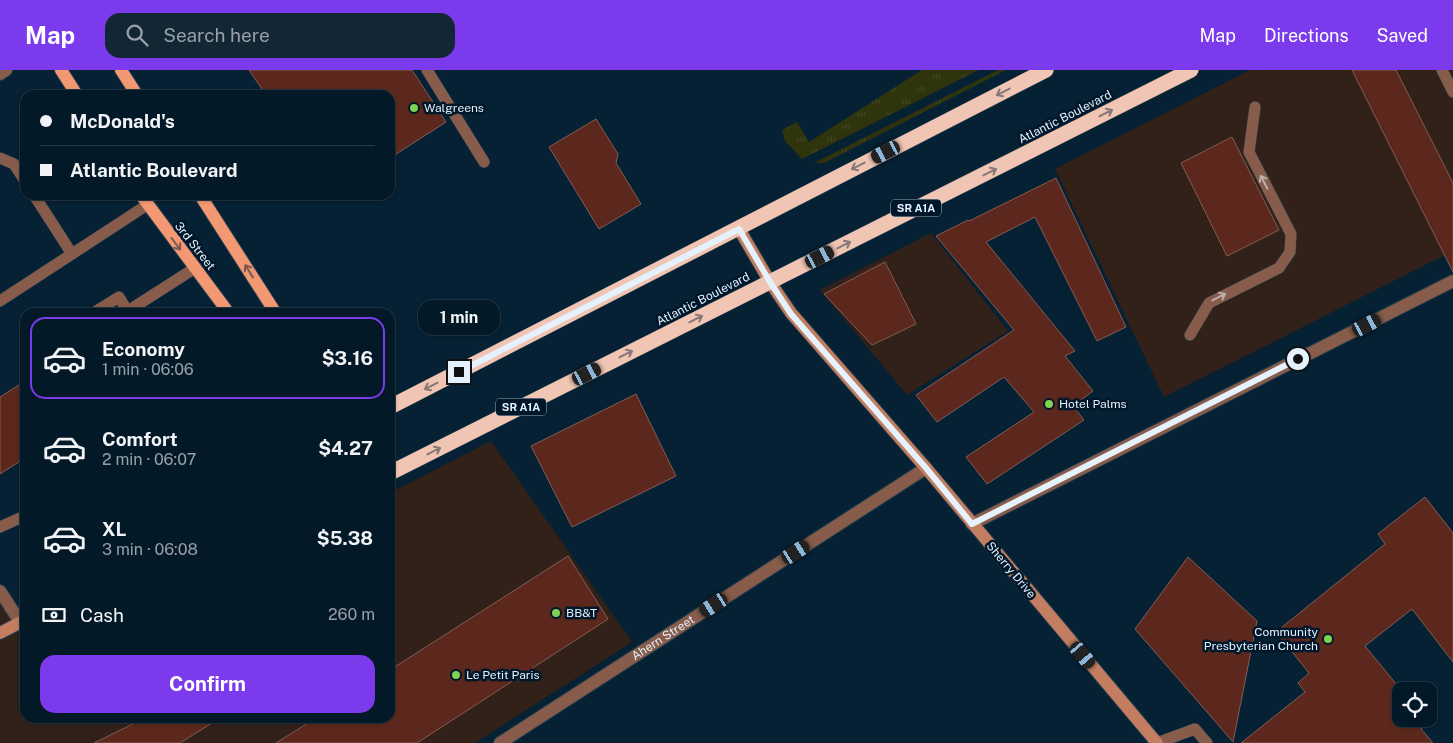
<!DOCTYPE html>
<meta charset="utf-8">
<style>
body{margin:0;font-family:"Public Sans",sans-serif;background:#122633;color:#f1f3f6;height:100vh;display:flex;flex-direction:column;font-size:19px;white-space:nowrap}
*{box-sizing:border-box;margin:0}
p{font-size:16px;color:#97a0a7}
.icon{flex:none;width:28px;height:28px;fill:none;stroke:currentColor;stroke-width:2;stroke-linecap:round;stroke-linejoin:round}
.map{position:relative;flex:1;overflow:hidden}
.details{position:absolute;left:20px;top:238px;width:375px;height:415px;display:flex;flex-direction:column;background:#041927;border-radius:15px;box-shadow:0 1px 4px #0004,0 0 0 1px #253844}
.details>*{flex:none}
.hud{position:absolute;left:20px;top:20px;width:375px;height:110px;border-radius:15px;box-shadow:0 1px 4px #0004,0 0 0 1px #253844;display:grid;align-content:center;height:110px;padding:0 20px;background:#041927}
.controls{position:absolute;left:1392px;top:612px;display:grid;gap:10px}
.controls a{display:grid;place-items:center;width:45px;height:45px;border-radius:10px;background:#041927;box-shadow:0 1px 4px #0004,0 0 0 1px #253844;font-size:25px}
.end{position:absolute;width:22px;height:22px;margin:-11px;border:6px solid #e5f2fd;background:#111;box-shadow:0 0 0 2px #111}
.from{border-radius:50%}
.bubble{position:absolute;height:35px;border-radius:15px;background:#041927;box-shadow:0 1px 4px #0004,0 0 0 1px #253844;font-size:16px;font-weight:700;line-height:35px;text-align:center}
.car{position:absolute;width:15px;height:30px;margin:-15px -8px;border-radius:6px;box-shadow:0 0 4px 1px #0007;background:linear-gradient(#222 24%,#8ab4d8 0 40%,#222 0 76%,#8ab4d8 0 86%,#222 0)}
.hud b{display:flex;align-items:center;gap:18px;height:48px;font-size:19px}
.hud b+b{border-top:1px solid #253844}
.hud i{width:12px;height:12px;background:#f1f3f6}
ul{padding:9px 0 0;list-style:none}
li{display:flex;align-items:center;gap:15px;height:82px;margin:0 10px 8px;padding:0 10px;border:2px solid transparent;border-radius:15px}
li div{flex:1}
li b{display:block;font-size:19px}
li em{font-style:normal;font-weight:700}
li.active{border-color:#7c3aed}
li>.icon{width:45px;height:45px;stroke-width:1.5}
.pay{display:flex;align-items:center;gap:12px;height:55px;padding:0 20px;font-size:19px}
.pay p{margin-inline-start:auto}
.primary-button{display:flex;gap:10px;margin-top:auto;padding:10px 20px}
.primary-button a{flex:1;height:58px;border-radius:15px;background:#7c3aed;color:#fff;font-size:20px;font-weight:700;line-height:58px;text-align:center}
header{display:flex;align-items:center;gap:30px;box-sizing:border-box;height:70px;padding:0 25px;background:#7c3aed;color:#fff}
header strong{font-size:24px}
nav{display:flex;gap:28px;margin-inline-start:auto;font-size:18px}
.search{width:350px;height:45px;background:#122633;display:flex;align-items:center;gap:12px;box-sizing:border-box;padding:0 18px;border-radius:15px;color:#97a0a7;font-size:19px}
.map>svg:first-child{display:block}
.commercial{fill:#322119}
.grass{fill:url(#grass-tufts)}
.building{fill:#5c281d;stroke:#825d55}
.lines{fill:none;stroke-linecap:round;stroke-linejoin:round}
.lane-casing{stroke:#253e50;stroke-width:12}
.street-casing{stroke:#253e50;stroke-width:14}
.secondary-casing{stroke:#253e50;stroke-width:14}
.primary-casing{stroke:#253e50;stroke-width:14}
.highway-casing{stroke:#253e50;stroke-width:16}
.lane{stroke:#875c4a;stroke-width:11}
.street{stroke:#875c4a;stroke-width:12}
.secondary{stroke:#c37e61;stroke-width:12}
.primary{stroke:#f29873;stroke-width:12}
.highway{stroke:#f1c5b3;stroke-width:15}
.oneway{stroke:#857775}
.oneway2{stroke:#bbaeac}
.oneway3{stroke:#79584e}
.route{stroke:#e5f2fd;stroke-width:6}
.poi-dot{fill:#80d052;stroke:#00172a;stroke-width:2}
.labels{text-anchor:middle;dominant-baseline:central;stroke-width:5;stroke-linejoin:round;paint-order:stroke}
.shield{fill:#00172a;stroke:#a0b0be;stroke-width:1}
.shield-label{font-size:11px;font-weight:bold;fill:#e5f2fd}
.poi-label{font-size:12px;fill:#e5f2fd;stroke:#00172a;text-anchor:start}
.street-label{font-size:12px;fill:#e5f2fd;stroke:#00172a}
</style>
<header>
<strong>Map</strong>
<div class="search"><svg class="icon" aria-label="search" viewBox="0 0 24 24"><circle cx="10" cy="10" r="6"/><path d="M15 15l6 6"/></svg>Search here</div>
<nav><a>Map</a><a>Directions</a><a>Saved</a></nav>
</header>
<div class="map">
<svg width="1453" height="673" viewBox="0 0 1453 673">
<defs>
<pattern id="grass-tufts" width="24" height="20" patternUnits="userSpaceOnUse" patternTransform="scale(1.25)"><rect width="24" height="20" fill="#2f340c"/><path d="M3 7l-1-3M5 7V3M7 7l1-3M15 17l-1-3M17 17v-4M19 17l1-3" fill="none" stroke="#434824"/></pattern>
</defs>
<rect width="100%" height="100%" fill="#062134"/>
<!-- commercial -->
<path class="commercial" d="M1250 0H1453V181L1164 327 1055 99Z
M931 163 1008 261 907 325 820 220Z
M491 371 632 572 475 673H0V521L25 562V648H390V423Z"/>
<!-- grass -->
<path class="grass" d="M922 0H979L802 89 785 71 782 60 797 52 809 72Z
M998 0H1006L824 93H814Z"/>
<!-- building -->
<path class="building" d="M249 0H412L446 52 390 88V25H266Z
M1352 0H1396L1453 113V202Z
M596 49 618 84 616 93 641 134 599 159 549 77Z
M1232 67 1279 160 1227 186 1181 93Z
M1056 108 1126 257 1097 271 1035 147 986 172 1075 281 1065 286 1093 321 1073 336 1084 350 987 414 966 387 1034 342 1004 307 937 352 916 325 1014 260 936 166 968 150 969 151Z
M885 192 916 254 872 275 824 224Z
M25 311V388L0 404V327Z
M636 324 676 406 572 457 531 376Z
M1425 427 1453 463V592L1412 539 1365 576 1402 621 1401 649H1424L1428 653 1421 659 1433 673H1241L1305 622 1298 613 1309 603 1276 562 1385 474 1378 464Z
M568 486 608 549 417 673H276L316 648H390V600Z
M1188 487 1257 551 1233 672 1135 559Z
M145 648H220L180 673H94Z"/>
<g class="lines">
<!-- lane casing -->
<g class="lane-casing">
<path id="lane" d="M427 0 484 92
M1442 0 1453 22
M0 88 14 94 25 111
M34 125 72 184
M0 231 147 135
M128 241 195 198
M95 242 119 227 128 242
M1190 265 1209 233 1279 198 1290 182 1291 164 1249 82 1255 37
M0 457 20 448H25
M1157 673 1195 659 1207 673"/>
</g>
<!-- street casing -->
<g class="street-casing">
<g id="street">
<path d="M0 4 6 0"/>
<path d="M972 454 1453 211"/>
<path d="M0 521 20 552"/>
<path id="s1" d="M500 673 926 398"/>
</g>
</g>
<!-- secondary casing -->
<g class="secondary-casing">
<path id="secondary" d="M739 159 770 212 791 243 926 398 1157 673
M0 563 25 550"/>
</g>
<!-- primary casing -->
<g class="primary-casing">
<path id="primary" d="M61 0 77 25
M121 0 137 25
M141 125 228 242
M200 125 275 242"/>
</g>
<!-- highway casing -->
<g class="highway-casing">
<path id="highway" d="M390 337 1046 0
M390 403 1191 0"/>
</g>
<!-- lane -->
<use href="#lane" class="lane"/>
<!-- street -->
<use href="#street" class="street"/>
<!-- secondary -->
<use href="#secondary" class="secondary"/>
<!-- primary -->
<use href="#primary" class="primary"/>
<!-- highway -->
<use href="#highway" class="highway"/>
</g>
<!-- one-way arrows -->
<defs><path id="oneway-shaft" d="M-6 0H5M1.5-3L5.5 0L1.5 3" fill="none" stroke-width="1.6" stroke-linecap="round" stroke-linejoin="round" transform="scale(1.25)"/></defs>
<g class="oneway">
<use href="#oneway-shaft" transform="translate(1003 22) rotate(153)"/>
<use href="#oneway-shaft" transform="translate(1106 43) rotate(-27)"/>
<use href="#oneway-shaft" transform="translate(858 96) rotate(153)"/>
<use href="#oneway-shaft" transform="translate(990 102) rotate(-27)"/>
<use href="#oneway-shaft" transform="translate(844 175) rotate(-27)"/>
<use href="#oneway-shaft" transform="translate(696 249) rotate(-27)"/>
<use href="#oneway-shaft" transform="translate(626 284) rotate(-27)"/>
<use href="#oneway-shaft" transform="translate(431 316) rotate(153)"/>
<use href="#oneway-shaft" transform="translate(434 381) rotate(-27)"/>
</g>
<g class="oneway2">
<use href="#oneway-shaft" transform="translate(1264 112) rotate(-117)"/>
<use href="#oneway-shaft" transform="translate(1219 227) rotate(-27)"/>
</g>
<g class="oneway3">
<use href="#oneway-shaft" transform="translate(176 174) rotate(53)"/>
<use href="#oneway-shaft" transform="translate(249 201) rotate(-122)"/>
</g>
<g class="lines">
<!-- route -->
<path class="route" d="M459 302 739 159 770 212 791 244 926 398 972 454 1298 289"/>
</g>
<!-- markers -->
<g class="poi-dot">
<circle cx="414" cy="38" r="5"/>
<circle cx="1049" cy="334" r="5"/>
<circle cx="556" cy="543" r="5"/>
<circle cx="1328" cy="569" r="5"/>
<circle cx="456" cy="605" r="5"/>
</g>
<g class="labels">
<!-- shield labels -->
<g class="shield">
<rect x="891" y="129.5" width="50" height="17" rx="4"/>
<rect x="496" y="328.5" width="50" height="17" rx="4"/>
</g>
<g class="shield-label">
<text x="916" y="138">SR A1A</text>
<text x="521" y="337">SR A1A</text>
</g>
<!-- poi labels -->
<g class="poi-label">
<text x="424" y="38">Walgreens</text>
<text x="1059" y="334">Hotel Palms</text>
<text x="566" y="543">BB&amp;T</text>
<text x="1318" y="562" text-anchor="end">Community<tspan x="1318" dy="14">Presbyterian Church</tspan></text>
<text x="466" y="605">Le Petit Paris</text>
</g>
<!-- street labels -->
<g class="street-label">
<text transform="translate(1065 47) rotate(-27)">Atlantic Boulevard</text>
<text transform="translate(195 176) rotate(52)">3rd Street</text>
<text transform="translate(703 229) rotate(-27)">Atlantic Boulevard</text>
<text transform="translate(1011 500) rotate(50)">Sherry Drive</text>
<text stroke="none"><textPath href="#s1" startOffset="194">Ahern Street</textPath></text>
</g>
</g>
</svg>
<div class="controls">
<a><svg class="icon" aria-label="locate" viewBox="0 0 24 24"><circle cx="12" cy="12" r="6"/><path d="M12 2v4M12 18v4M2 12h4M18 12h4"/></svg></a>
</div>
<i class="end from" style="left:1298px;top:289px"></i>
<i class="end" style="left:459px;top:302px"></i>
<div class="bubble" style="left:418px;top:230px;width:82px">1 min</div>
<i class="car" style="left:886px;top:82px;rotate:243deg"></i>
<i class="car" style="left:820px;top:187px;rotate:63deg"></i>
<i class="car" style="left:1367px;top:255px;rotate:63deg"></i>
<i class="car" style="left:587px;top:304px;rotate:63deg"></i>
<i class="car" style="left:796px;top:482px;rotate:57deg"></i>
<i class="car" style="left:714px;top:535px;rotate:237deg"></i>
<i class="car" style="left:1083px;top:585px;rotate:140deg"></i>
<div class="hud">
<b><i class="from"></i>McDonald's</b>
<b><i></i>Atlantic Boulevard</b>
</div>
<section class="details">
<ul>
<li class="active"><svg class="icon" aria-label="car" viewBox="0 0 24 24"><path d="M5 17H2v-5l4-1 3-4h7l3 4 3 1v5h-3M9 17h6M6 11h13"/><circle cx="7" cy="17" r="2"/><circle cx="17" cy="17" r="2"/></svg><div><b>Economy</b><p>1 min · 06:06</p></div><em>$3.16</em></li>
<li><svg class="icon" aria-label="car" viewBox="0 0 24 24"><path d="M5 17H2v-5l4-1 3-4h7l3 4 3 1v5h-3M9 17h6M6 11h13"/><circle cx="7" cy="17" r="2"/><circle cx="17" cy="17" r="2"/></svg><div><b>Comfort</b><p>2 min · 06:07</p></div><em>$4.27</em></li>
<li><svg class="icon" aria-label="car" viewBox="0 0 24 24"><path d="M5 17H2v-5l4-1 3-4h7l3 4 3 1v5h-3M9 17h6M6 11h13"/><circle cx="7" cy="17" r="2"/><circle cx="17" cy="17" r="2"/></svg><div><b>XL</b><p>3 min · 06:08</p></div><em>$5.38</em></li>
</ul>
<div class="pay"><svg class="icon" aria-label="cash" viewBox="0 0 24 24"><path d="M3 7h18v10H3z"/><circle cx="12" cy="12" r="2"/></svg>Cash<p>260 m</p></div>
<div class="primary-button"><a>Confirm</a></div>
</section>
</div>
